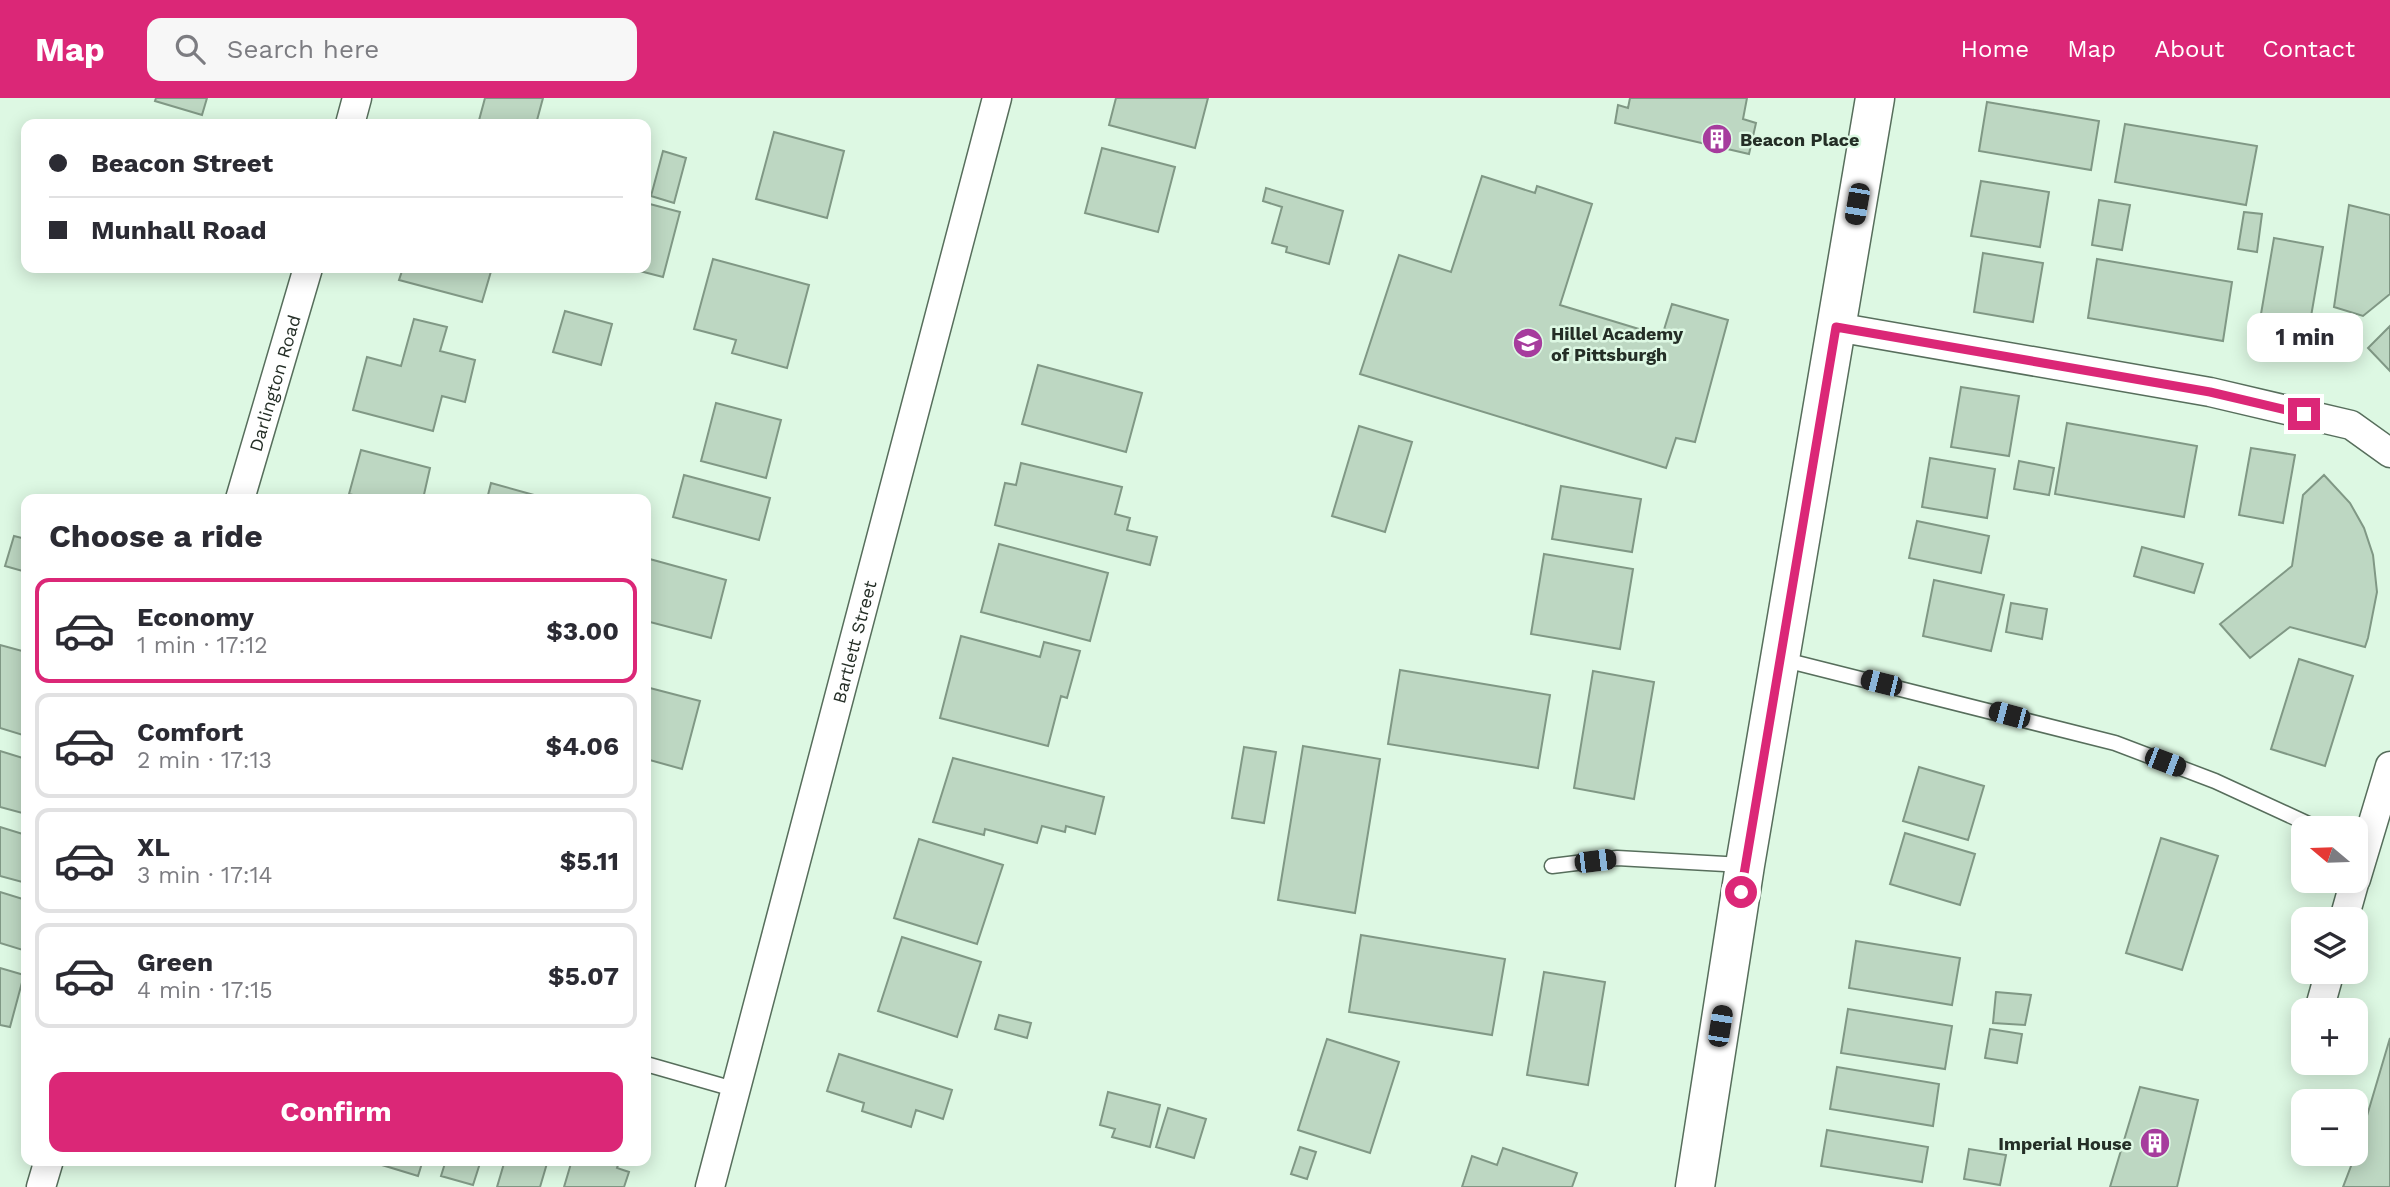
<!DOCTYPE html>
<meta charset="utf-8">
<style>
body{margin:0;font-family:"Work Sans",sans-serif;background:#f7f7f7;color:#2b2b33;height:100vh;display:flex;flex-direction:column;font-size:26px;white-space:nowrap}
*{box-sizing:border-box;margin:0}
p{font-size:23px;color:#7c7c81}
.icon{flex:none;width:38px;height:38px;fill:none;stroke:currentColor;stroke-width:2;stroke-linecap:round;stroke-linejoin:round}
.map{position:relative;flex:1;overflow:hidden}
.side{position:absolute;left:21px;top:396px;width:630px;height:672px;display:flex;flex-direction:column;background:#fff;border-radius:14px;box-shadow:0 4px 18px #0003}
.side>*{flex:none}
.guide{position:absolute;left:21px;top:21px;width:630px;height:154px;border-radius:14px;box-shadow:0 4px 18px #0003;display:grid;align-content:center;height:154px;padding:0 28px;background:#fff}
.needle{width:46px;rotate:289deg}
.controls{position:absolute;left:2291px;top:718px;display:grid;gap:14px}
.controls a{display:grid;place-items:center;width:77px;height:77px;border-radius:14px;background:#fff;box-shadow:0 4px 18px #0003;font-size:35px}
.end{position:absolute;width:32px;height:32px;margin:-16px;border:9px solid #db2777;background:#fff;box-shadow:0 0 0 4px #fff}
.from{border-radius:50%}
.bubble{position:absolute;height:49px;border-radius:14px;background:#fff;box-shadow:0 4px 18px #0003;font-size:23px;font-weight:700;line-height:49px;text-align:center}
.car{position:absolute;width:21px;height:42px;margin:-21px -10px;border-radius:9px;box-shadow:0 0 5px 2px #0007;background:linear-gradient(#222 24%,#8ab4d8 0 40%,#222 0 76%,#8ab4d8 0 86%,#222 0)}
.guide b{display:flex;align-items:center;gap:24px;height:66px;font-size:26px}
.guide b+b{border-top:2px solid #e1e1e2}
.guide i{width:18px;height:18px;background:#2b2b33}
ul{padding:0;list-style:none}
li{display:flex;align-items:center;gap:21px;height:105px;margin:0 14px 10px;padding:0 14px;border:4px solid #e1e1e2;border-radius:14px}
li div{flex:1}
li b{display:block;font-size:26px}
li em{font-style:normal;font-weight:700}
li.on{border-color:#db2777}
li>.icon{width:63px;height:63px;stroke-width:1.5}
h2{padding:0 28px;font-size:32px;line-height:84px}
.primary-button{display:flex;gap:14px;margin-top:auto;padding:14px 28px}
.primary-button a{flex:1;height:80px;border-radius:14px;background:#db2777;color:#fff;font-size:28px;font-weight:700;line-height:80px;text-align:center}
header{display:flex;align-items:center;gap:42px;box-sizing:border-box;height:98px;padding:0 35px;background:#db2777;color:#fff}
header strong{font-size:33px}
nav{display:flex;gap:38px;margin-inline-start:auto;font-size:24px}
.search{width:490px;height:63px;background:#f7f7f7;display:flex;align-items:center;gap:18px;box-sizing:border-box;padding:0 24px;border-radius:14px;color:#7c7c81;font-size:26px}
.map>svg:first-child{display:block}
.building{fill:#bdd7c2;stroke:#809885;stroke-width:2}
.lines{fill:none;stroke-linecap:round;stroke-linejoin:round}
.lane-casing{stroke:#576e5c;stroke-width:17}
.street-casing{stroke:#576e5c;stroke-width:31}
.secondary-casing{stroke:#576e5c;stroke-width:41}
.lane{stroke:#fff;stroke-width:14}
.street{stroke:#fff;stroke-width:28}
.secondary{stroke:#fff;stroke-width:38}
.route{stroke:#db2777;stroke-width:9}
.labels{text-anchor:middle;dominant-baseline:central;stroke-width:5;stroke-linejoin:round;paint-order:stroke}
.poi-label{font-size:18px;font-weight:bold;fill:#242e26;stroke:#ddf8e3;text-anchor:start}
.street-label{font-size:18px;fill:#242e26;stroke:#ddf8e3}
</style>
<header>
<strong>Map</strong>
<div class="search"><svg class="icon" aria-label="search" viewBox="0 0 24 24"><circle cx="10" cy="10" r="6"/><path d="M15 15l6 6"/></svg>Search here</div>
<nav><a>Home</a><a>Map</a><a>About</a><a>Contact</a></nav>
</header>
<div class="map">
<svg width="2390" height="1089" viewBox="0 0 2390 1089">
<rect width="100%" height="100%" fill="#ddf8e3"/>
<!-- building -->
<path class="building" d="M156 0H207L202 17 155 3Z
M485 0H543L536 26H478Z
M1116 0H1208L1195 50 1109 27Z
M1630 0H1747L1743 21 1756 25 1749 56 1615 25 1618 7 1628 10Z
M1987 4 2099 23 2091 72 1979 53Z
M2125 26 2257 48 2246 107 2115 84Z
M774 34 844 53 827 120 756 101Z
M1102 50 1175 69 1158 134 1085 115Z
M663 53 686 60 674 105 651 98Z
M1482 78 1535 95 1537 88 1592 106 1560 207 1662 238 1672 206 1728 222 1695 344 1676 340 1666 370 1360 276 1399 157 1451 174Z
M1981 83 2049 94 2040 149 1971 138Z
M1266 90 1343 113 1329 166 1286 154 1287 149 1272 145 1282 109 1263 103Z
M2099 102 2130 107 2122 152 2092 147Z
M646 105 680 114 663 179 628 170H646Z
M2349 107 2390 117V196L2363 218 2334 209Z
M2244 114 2262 116 2257 154 2238 151Z
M2274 140 2323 149 2304 259 2255 251Z
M1983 155 2043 165 2033 224 1974 214Z
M713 161 809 187 787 270 732 255 736 242 694 231Z
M2097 161 2232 184 2223 243 2088 220Z
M403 170H492L482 204 399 182Z
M565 213 612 226 601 267 553 254Z
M414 221 447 229 440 253 475 262 465 304 442 298 433 333 353 312 367 259 401 268Z
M2390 228V273L2368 250Z
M1038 267 1142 295 1126 354 1022 326Z
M1961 289 2019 298 2009 358 1951 349Z
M716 305 781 322 766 380 701 363Z
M2067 325 2197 348 2184 419 2055 396Z
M1359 328 1412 344 1385 434 1332 418Z
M2251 350 2295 357 2283 425 2239 417Z
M361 352 430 370 423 401H368L349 396Z
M1930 360 1995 371 1987 420 1922 409Z
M2019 363 2054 370 2049 397 2014 391Z
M1021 365 1122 389 1115 416 1130 420 1127 432 1157 439 1150 467 995 427 1005 385 1016 387Z
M684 377 770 400 759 442 673 419Z
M2324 377 2350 405 2364 430 2373 457 2377 494 2368 540 2365 549 2290 529 2250 560 2220 526 2292 468 2303 397Z
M491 385 534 397 533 401H487Z
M1561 388 1641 401 1632 454 1552 441Z
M1917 423 1989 438 1981 475 1909 460Z
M14 438 26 441V474L5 468Z
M999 446 1108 475 1090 543 981 514Z
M2142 449 2203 466 2194 495 2134 478Z
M1544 456 1633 471 1620 551 1531 536Z
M646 460 726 482 711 540 646 523Z
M1934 482 2004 497 1991 553 1923 538Z
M2011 505 2047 511 2042 541 2006 534Z
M961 538 1040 559 1044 544 1080 553 1067 600 1061 598 1048 648 940 620Z
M0 547 26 554V638L0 630Z
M2299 561 2353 578 2325 668 2271 651Z
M1400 572 1550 597 1538 670 1388 646Z
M1593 573 1654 584 1634 701 1574 690Z
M646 589 700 603 682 671 646 661Z
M1303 648 1380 661 1355 815 1278 802Z
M1244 649 1276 654 1264 725 1232 720Z
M0 653 26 661V716L0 709Z
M953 660 1104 699 1095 736 1066 728 1065 734 1042 728 1037 745 985 731 984 737 933 724Z
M1919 669 1984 688 1968 742 1903 723Z
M0 729 26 737V785L0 778Z
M1905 735 1975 756 1960 807 1890 786Z
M2161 740 2218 758 2182 872 2126 855Z
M919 741 1003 767 977 846 894 820Z
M0 794 26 802V853L0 845Z
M1361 837 1505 861 1492 937 1349 914Z
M902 839 981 864 957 939 878 913Z
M1856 843 1960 860 1952 907 1849 890Z
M0 870 24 877 10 929 0 927Z
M1544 874 1605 884 1588 987 1527 977Z
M1996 894 2031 897 2025 927 1993 925Z
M1848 911 1952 928 1945 971 1841 955Z
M999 917 1031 925 1027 940 995 931Z
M1990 931 2022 936 2017 965 1985 960Z
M2390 940V1089H2343L2356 1055Z
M1327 941 1399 964 1370 1055 1298 1032Z
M839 956 952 992 943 1021 916 1012 911 1029 862 1013 864 1005 827 993Z
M1837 969 1939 986 1933 1028 1830 1011Z
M2140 989 2198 1002 2177 1089H2110Z
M1108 994 1160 1007 1150 1049 1112 1039 1115 1031 1100 1027Z
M1168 1010 1206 1021 1194 1060 1156 1049Z
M1827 1032 1928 1049 1922 1084 1821 1068Z
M1300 1049 1316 1054 1307 1081 1291 1076Z
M1503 1050 1577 1075 1572 1089H1462L1472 1058 1497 1067Z
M1969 1051 2006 1057 2000 1087 1964 1081Z
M384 1062H423L418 1078 382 1067Z
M446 1062H481L473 1087 441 1078Z
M505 1062H548L540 1089H497Z
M572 1062H620L617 1070 629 1074 624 1089H564Z"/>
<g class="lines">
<!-- lane casing -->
<g class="lane-casing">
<path id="lane" d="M1781 561 2115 645 2215 683 2317 730
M1552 768 1617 760 1743 767
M646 966 737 992"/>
</g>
<!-- street casing -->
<g class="street-casing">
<g id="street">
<path d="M350 26 357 0"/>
<path d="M1836 229 2210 294 2351 327 2390 355"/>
<path id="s1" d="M240 401 308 170"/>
<path d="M2356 781 2390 668"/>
<path d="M2344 821 2355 782"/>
<path d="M2321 905 2330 873"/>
<path d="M41 1089 49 1062"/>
<path id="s2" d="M710 1089 997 0"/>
</g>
</g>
<!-- secondary casing -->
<g class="secondary-casing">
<path id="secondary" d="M1695 1089 1745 767 1875 0"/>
</g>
<!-- lane -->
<use href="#lane" class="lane"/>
<!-- street -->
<use href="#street" class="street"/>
<!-- secondary -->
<use href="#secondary" class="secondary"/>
</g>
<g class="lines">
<!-- route -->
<path class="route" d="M1741 794 1836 229 2210 294 2304 316"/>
</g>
<!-- icons -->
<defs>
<g id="building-disc" transform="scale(1.575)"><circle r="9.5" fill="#a63c9d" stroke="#ddf8e3"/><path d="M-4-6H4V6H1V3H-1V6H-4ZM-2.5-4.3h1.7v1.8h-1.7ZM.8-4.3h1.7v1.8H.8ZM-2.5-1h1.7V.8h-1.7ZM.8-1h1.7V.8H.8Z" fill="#fff"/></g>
<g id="school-disc" transform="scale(1.575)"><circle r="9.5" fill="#a63c9d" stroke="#ddf8e3"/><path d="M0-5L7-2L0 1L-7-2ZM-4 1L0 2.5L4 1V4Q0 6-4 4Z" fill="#fff"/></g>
</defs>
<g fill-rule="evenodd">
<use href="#building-disc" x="1717" y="41"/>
<use href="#school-disc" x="1528" y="245"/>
<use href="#building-disc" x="2155" y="1045"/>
</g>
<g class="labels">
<!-- poi labels -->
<g class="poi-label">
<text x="1740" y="41">Beacon Place</text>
<text x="1551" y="235">Hillel Academy<tspan x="1551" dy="21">of Pittsburgh</tspan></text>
<text x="2132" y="1045" text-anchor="end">Imperial House</text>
</g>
<!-- street labels -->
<g class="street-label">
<text stroke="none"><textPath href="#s1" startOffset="121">Darlington Road</textPath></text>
<text stroke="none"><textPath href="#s2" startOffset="564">Bartlett Street</textPath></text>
</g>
</g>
</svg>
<div class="controls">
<a><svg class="needle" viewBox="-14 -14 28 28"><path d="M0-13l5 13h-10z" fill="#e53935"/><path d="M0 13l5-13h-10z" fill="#7c7c81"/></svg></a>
<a><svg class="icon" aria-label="layers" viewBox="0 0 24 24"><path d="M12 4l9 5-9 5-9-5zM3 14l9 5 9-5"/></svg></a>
<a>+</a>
<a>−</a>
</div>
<i class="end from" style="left:1741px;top:794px"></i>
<i class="end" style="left:2304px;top:316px"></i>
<div class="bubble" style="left:2247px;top:215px;width:116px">1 min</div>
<i class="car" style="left:1857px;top:106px;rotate:190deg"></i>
<i class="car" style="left:1881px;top:585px;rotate:284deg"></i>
<i class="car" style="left:2009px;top:617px;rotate:285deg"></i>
<i class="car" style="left:2165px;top:664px;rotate:111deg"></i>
<i class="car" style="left:1595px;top:763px;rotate:83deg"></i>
<i class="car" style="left:1720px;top:928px;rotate:9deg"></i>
<div class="guide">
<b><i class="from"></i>Beacon Street</b>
<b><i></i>Munhall Road</b>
</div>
<section class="side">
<h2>Choose a ride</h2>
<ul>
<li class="on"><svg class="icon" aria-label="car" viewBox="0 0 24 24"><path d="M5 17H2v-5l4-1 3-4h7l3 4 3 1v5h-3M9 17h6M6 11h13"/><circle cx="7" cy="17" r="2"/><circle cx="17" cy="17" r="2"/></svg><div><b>Economy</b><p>1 min · 17:12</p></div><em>$3.00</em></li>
<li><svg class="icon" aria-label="car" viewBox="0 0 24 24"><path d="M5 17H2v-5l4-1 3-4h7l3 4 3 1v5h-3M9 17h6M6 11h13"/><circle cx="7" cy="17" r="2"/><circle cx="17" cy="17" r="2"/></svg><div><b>Comfort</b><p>2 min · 17:13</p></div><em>$4.06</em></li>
<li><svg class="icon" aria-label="car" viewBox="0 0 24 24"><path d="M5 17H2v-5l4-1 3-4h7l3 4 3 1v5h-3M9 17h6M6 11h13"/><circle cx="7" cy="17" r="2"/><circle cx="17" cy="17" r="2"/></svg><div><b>XL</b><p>3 min · 17:14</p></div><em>$5.11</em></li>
<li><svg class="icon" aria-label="car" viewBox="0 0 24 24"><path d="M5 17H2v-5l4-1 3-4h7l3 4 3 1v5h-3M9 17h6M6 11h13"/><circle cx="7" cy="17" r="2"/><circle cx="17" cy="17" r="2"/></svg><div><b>Green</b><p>4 min · 17:15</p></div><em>$5.07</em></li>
</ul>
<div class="primary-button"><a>Confirm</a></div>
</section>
</div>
